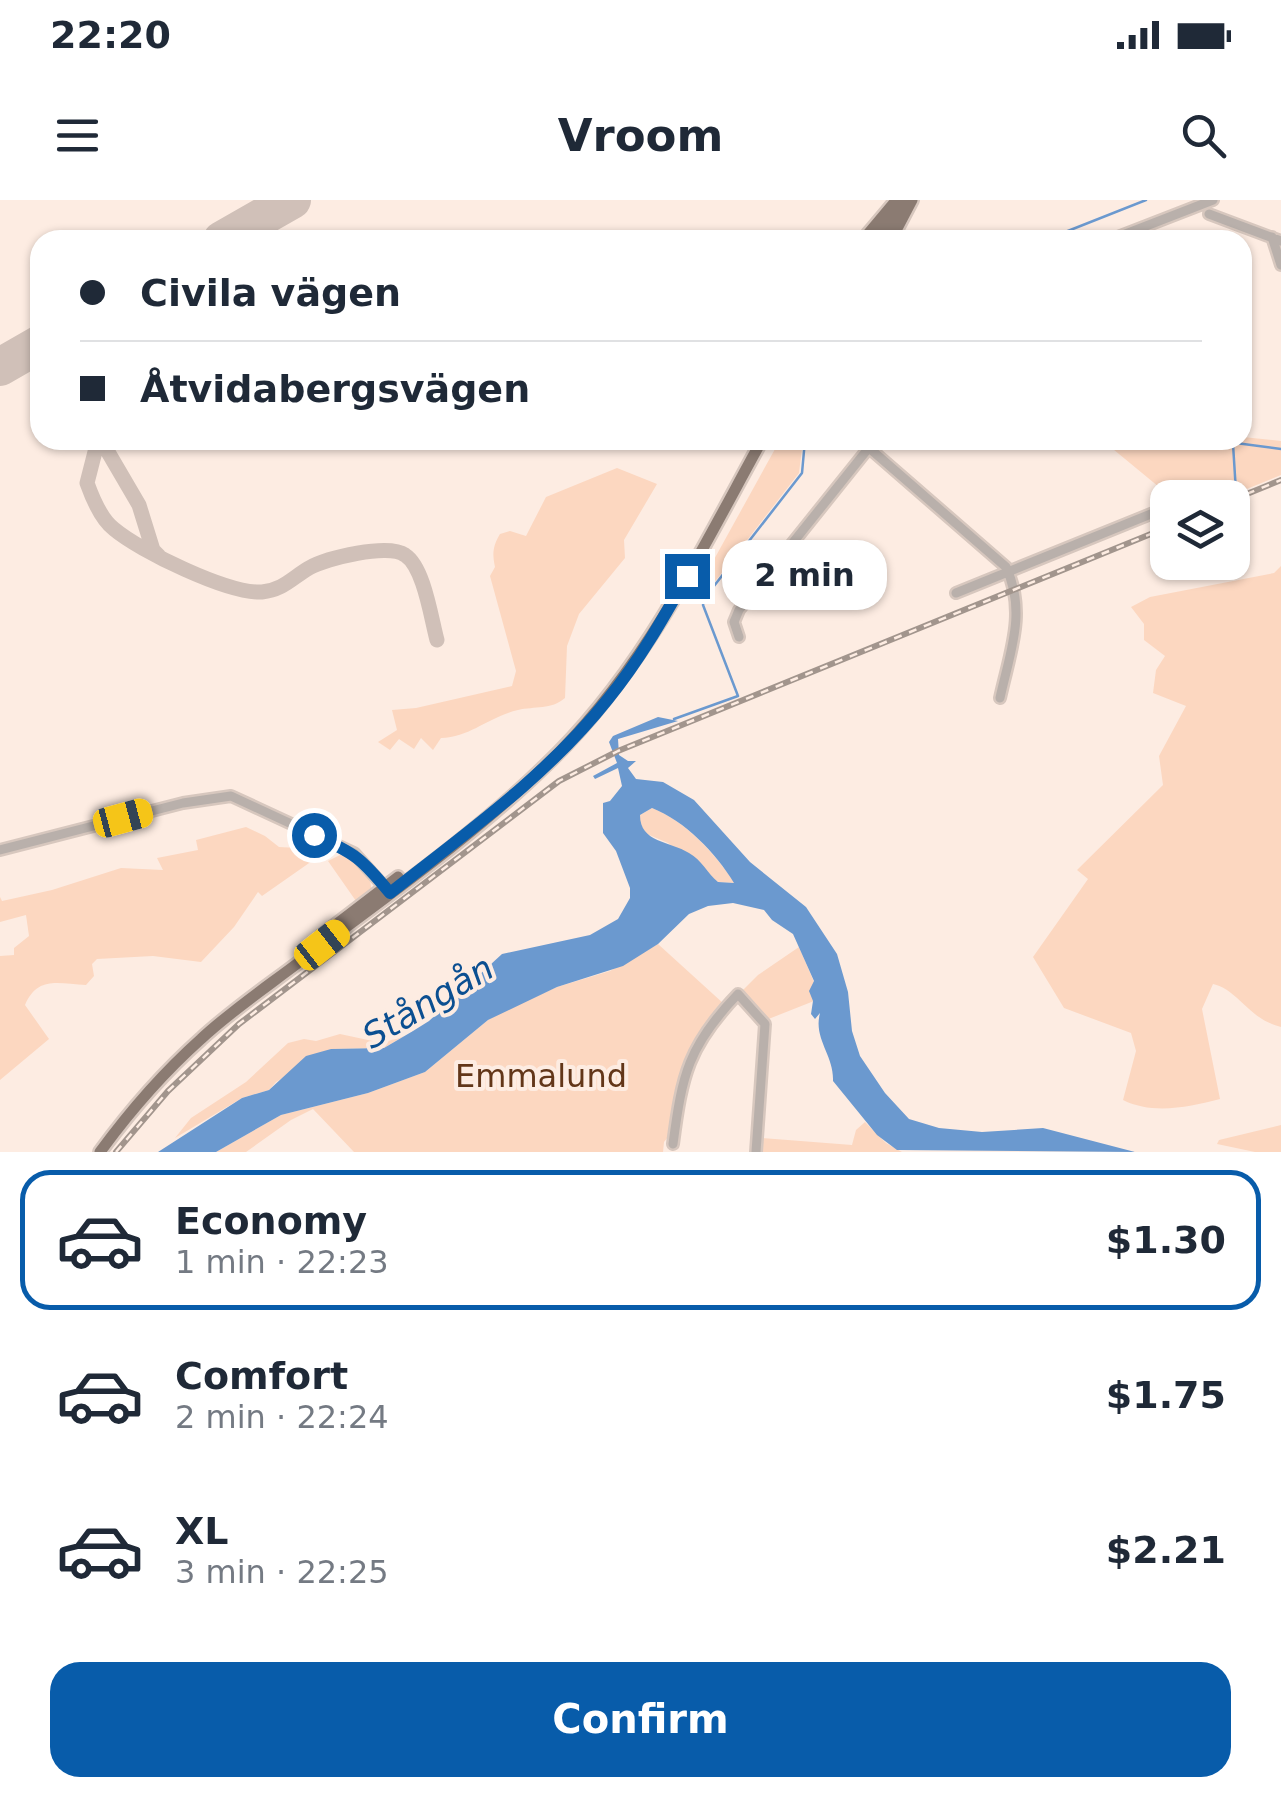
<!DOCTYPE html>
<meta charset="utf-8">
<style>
body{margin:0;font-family:"DejaVu Sans",sans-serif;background:#f6f6f7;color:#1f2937;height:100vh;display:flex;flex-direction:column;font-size:38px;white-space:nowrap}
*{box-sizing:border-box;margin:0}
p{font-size:32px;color:#747a83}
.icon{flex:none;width:55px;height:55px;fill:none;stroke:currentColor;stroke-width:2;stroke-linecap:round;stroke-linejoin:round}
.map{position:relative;height:952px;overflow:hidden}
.panel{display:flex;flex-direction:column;background:#fff;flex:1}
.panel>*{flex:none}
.banner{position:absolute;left:30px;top:30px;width:1222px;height:220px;border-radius:30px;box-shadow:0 2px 8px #0004;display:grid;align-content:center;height:220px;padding:0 50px;background:#fff}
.controls{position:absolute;left:1150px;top:280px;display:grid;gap:20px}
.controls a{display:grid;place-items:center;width:100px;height:100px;border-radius:20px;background:#fff;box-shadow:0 2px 8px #0004;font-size:50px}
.end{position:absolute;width:45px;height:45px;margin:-22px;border:12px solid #085caa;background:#fff;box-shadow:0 0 0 5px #fff}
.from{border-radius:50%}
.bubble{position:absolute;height:70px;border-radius:30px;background:#fff;box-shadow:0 2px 8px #0004;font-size:32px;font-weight:600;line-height:70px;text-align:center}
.car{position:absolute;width:30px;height:60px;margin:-30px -15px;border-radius:12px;box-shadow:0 0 8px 2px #0007;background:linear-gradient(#f5c518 24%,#345 0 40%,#f5c518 0 76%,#345 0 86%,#f5c518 0)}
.banner b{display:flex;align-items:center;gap:35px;height:95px;font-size:38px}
.banner b+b{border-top:2px solid #e0e1e3}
.banner i{width:25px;height:25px;background:#1f2937}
ul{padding:18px 0 0;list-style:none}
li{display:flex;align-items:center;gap:30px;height:140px;margin:0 20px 15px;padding:0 30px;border:5px solid transparent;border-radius:30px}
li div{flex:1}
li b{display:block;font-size:38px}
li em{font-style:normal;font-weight:600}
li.active{border-color:#085caa}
li>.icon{width:90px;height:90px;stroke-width:1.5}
.cta{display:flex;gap:20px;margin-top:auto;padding:20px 50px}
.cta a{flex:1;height:115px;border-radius:30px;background:#085caa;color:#fff;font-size:40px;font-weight:600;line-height:115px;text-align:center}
.status{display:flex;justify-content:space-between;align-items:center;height:70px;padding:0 50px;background:#fff;direction:ltr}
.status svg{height:28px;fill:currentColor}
header{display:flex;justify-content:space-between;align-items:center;height:130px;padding:0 50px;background:#fff;font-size:45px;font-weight:600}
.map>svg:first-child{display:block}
.green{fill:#fcd7c0}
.water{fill:#6b99cf;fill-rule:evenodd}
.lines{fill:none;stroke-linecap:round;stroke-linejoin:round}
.stream{stroke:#6b99cf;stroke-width:2.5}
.taxiway{stroke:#d0c0b8;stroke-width:15}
.runway{stroke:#d0c0b8;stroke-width:38}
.minor-casing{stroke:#d7c7be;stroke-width:14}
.major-casing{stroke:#d7c7be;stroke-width:16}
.minor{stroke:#b9b0ab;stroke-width:9}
.major{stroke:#8b7b72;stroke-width:11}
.rail-casing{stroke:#a2958d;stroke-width:6}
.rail{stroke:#fdece2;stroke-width:2.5;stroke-dasharray:8;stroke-linecap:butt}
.route{stroke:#085caa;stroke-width:12}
.labels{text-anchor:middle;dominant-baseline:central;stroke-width:8;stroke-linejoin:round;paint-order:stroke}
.park-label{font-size:32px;fill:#623619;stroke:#fdece2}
.water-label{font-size:35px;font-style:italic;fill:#0b4f91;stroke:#fdece2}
</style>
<div class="status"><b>22:20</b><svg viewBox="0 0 49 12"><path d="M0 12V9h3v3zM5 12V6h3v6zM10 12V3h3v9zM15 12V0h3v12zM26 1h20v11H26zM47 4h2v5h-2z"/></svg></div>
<header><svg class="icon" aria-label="menu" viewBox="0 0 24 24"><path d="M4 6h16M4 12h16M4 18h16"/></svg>Vroom<svg class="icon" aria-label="search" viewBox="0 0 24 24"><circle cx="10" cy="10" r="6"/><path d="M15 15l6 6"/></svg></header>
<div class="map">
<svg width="1281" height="952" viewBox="0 0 1281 952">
<rect width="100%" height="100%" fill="#fdece2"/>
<!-- green -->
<path class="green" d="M1243 237 1281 241V275L1227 297H1182L1172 289 1159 287 1102 240H1242Z
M780 240H803L799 273 710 388 701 383Z
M617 268 657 284 624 340 625 358 579 414 567 446 565 498C551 510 535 506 518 510 488 517 471 537 441 538L433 550 421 538 414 549 399 539 390 550 378 542 397 530 392 510 416 508 512 486 516 471 490 376 495 367C492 353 493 346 500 334L510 331 526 336 546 297Z
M1281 366V827C1248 819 1239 790 1213 784L1202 809 1220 899C1189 907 1153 915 1123 900L1136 851 1131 833 1064 808 1033 757 1088 679 1077 670 1163 585 1159 556 1186 506 1153 493 1156 470 1165 456 1144 440V424L1131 407 1150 397 1274 373Z
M652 608C687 622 714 653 735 683L718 682 668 643 647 634 640 625V615Z
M246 627 265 636 279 647 335 650 325 657 322 654 262 696 258 692 234 727 201 762 153 756 97 759 92 764 94 776 86 785C59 784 38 775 25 805L49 839 0 880V756L14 755V748L29 736 26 715 0 722V697L2 701 52 690 121 668 163 670 157 658 198 650 196 640Z
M344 653C356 662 372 674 371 689L356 701 328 661Z
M658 744 724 804 698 838 673 931 664 942 663 952H354L313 909 291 920 246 952H216L281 915 368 893 425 872 488 820 510 808 557 787 610 771Z
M799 747 814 782V801L766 820 741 792 758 775Z
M340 834 382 843 404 836 384 848 331 849 276 882 269 890 242 898 175 938 191 918 246 882 288 843 304 839 316 841Z
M865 922 886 943 902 952H760L761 938 852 945 856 930Z
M1281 925V952H1255L1217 944 1219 940Z"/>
<!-- water -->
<path class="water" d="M658 517 678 521 618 539 619 555 628 561H636L628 568 636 579 663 582 694 600 750 662 806 707 837 754 848 792 852 831 860 856 885 893 909 919 939 928 982 932 1043 928 1135 952 897 950 877 935 833 881C834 855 813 839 820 813L815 819 811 814 813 801 809 791 814 781 793 734 772 720 764 710 733 703 708 706 689 714 658 744 623 766 557 787 488 820 425 872 368 893 281 915 216 952H158L242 898 269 890 306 856 331 849 384 848 413 831 429 821 502 754 590 735 618 719 630 698V688L616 651 603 633V603L610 601 622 586 618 568 595 579 593 576 617 563 609 542 613 536ZM652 608C685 621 716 653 734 683L718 682C707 673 702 660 689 653 670 641 640 643 640 615Z"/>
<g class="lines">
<!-- stream -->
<path class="stream" d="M1045 40 1146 0
M1213 240 1281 249
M1233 244 1236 292
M714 386 802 273 805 240
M674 519 738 496 703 405 704 400"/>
<!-- taxiway -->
<path class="taxiway" d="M98 240 87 283C92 297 102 320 114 329 140 351 228 394 262 392 283 390 292 378 309 368 327 358 388 343 405 355 424 367 431 418 437 440
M101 240 139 305 153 350 159 356"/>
<!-- runway -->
<path class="runway" d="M222 40 292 0
M0 167 40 144"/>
<!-- minor casing -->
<g class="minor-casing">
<path id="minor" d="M1209 14 1281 41
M1272 37 1281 65
M1110 40 1213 0
M868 247 1006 367C1027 412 1010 452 1000 498
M956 393 1168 307
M739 437 734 422 739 410 875 240
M0 650 183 603 231 596 354 653 387 690
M673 944C682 875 688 846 738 794L765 824 756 952"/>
</g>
<!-- major casing -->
<g class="major-casing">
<path id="major" d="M863 40 894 3
M871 40 886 29 903 0
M891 40 912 0
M321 736 398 677
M100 952C130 911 163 873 201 839 232 810 268 786 302 760 384 698 471 638 545 566 642 474 698 356 762 240"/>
</g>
<!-- minor -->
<use href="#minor" class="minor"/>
<!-- major -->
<use href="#major" class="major"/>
<!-- rail casing -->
<g class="rail-casing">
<path id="rail" d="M1232 300 1281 280
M116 952 168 891 239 824 559 581 618 551 1168 327"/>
</g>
<!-- rail -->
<use href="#rail" class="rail"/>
</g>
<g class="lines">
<!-- route -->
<path class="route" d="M314 635C355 653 362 659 390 693 466 633 547 576 608 499 639 461 663 419 687 376"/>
</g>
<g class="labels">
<!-- park labels -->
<g class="park-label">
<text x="541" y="876">Emmalund</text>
</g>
<!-- water labels -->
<g class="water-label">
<text transform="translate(428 802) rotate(-31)">Stångån</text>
</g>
</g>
</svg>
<div class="controls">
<a><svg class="icon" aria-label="layers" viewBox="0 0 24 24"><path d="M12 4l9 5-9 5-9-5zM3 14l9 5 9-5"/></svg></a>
</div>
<i class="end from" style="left:314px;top:635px"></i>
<i class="end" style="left:687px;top:376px"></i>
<div class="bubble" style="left:722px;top:340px;width:165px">2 min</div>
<i class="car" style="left:123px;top:618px;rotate:75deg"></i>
<i class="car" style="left:322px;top:745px;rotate:52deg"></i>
<div class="banner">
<b><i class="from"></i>Civila vägen</b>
<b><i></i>Åtvidabergsvägen</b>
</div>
</div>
<section class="panel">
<ul>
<li class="active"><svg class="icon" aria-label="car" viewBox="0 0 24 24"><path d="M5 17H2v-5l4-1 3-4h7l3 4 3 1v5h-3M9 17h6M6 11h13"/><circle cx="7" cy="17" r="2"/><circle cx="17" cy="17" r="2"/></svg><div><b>Economy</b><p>1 min · 22:23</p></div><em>$1.30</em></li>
<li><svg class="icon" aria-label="car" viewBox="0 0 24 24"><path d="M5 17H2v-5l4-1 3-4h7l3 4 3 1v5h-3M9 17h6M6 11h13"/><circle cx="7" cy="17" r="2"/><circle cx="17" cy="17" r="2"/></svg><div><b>Comfort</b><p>2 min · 22:24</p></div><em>$1.75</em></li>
<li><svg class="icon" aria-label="car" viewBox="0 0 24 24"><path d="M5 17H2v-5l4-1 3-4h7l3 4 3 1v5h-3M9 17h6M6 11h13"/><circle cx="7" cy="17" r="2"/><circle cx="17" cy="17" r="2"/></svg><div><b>XL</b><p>3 min · 22:25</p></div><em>$2.21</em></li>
</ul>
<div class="cta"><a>Confirm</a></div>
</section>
